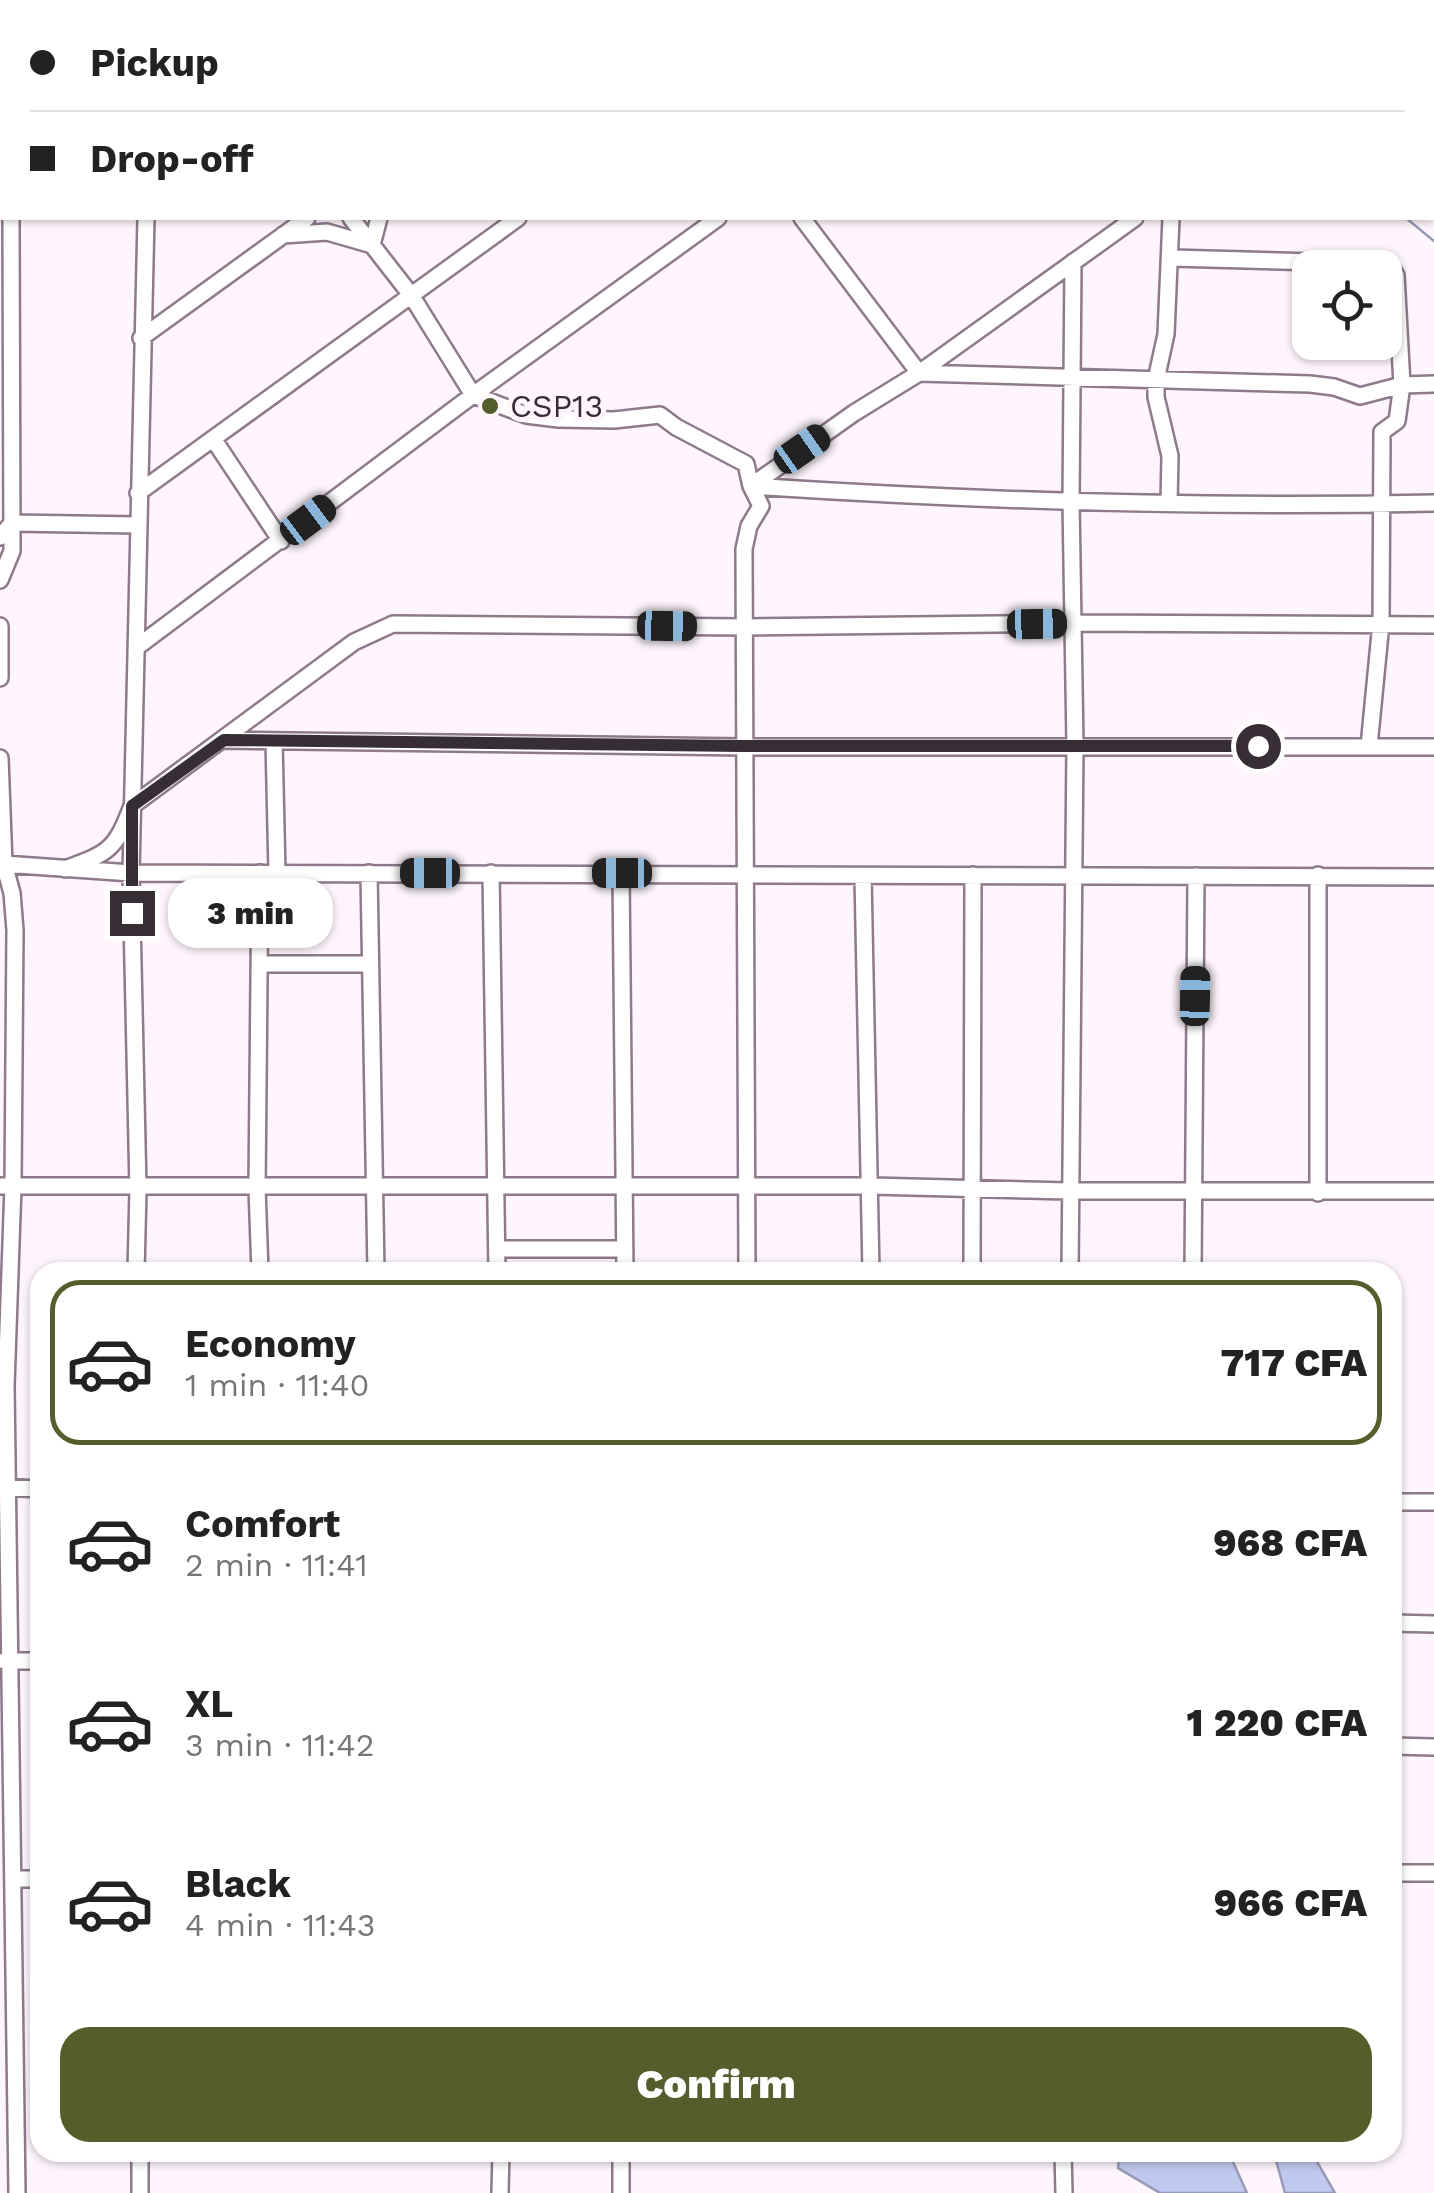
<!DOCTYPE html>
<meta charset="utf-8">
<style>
body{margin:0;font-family:"Work Sans",sans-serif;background:#f2f2f2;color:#222;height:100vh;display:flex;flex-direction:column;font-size:38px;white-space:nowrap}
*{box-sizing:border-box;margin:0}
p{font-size:32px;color:#767676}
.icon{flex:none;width:55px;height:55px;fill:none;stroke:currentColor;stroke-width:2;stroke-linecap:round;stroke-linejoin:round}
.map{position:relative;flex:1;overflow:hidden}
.drawer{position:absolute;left:30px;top:1262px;width:1372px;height:900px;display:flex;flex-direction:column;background:#fff;border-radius:30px;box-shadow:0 2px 8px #0004}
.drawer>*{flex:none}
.banner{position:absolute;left:0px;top:0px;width:1435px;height:220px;box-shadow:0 2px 8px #0004;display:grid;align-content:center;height:220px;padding:0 30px;background:#fff}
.buttons{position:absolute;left:1292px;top:250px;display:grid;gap:20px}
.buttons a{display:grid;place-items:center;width:110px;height:110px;border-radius:20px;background:#fff;box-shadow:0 2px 8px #0004;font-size:50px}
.end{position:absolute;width:45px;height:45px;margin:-22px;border:12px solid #372e35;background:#fff;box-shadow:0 0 0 5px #fff}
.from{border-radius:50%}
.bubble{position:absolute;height:70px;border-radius:30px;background:#fff;box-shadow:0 2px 8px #0004;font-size:32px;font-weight:800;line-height:70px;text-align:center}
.car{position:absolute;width:30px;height:60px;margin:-30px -15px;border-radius:12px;box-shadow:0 0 8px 2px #0007;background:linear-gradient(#222 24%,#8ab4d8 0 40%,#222 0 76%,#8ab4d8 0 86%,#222 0)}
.banner b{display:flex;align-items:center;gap:35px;height:95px;font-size:38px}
.banner b+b{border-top:2px solid #e0e0e0}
.banner i{width:25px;height:25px;background:#222}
ul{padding:18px 0 0;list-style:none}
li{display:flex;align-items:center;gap:30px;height:165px;margin:0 20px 15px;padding:0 10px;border:5px solid transparent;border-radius:30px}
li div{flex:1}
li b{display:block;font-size:38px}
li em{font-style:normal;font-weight:800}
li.selected{border-color:#545d2c}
li>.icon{width:90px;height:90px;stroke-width:1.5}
.cta{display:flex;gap:20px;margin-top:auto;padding:20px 30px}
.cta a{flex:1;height:115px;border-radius:30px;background:#545d2c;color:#fff;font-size:40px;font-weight:800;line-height:115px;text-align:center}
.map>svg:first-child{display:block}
.water{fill:#c0c8ee;stroke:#979ab6;stroke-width:2.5}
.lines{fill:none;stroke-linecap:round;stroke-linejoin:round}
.stream{stroke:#979ab6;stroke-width:2.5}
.minor-casing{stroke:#8e7a8a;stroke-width:20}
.minor{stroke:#fff;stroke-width:15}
.route{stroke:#372e35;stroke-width:12}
.poi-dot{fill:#545d2c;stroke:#fff6fd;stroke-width:4}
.labels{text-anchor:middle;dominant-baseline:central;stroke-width:10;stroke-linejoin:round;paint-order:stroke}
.poi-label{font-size:32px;fill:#372e35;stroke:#fff6fd;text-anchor:start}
</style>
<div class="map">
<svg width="1434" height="2193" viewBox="0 0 1434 2193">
<rect width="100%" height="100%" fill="#fff6fd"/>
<!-- water -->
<path class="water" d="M1124 2153H1229L1247 2193H1160L1118 2168 1119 2155Z
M1274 2153H1312L1335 2193H1285Z"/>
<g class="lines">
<!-- stream -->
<path class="stream" d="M1146 0 1149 2
M1406 218 1434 241"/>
<!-- minor casing -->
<g class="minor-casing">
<path id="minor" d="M10 0V2
M147 0V2
M639 0 641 2
M1029 0 1033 2
M1163 0V2
M1240 0 1242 2
M194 2 197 0
M401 2 405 0
M603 2 606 0
M810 2 814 0
M1216 2 1221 0
M0 173 2 176
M1432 208 1434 209
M351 218 411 295 473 395 526 415 558 419 614 420 660 415 676 427 746 464 751 486 761 506 749 526 744 549 747 1272
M802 218 919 373 1310 384 1334 387 1360 396 1402 385 1434 384
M283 235 327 232 372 245 379 218
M1172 258 1389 264 1396 275 1402 385 1397 421 1382 432 1381 623 1369 746
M141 338 307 218
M214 440 281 541
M751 486C979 501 1206 508 1434 503
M751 486 854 413 919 373 1135 218
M138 493 518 218
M1169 503 1170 456 1156 397V380L1166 334 1171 218
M0 537 12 523 138 525
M0 580 12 551 11 218
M0 626V678
M137 647 473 395 718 218
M224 740 743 747H1434
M274 741 277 873
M0 758 4 864 12 893 15 930 13 1186 6 1386 17 2193
M0 860 4 864 131 873 1434 877
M65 869C108 853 115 851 132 806L354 642 393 624 745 627 1073 623 1434 625
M260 873 257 1188 260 1272
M369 873 376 1272
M491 873 497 1272
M621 873 625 1272
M1318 875V1193
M863 876 871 1272
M259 964H370
M0 1186H872L1069 1191H1434
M497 1249H625
M136 1272 138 1189 131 873 146 218
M972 1272 973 875
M1070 1272 1075 745 1071 502 1073 262
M1193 1272 1196 876
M0 1487 40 1489
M1392 1502H1434
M1392 1623 1434 1624
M4 1661H40
M1392 1746 1434 1747
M1392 1873H1434
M15 1879H40
M140 2152V2193
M1063 2152 1064 2193
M500 2193 501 2152
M621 2193V2152"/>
</g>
<!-- minor -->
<use href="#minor" class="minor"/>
</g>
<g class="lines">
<!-- route -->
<path class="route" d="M132 913V806L224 740 743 746H1258"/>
</g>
<!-- markers -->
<circle class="poi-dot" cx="490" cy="406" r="10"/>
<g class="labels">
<!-- poi labels -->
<g class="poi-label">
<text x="510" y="406">CSP13</text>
</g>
</g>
</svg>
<div class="buttons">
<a><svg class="icon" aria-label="locate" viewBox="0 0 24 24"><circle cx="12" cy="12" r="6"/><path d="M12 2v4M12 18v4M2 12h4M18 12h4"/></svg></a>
</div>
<i class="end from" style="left:1258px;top:746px"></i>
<i class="end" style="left:132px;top:913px"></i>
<div class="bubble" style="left:168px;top:878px;width:165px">3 min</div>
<i class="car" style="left:802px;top:449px;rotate:55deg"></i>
<i class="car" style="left:308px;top:520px;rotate:53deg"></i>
<i class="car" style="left:1037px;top:624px;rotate:89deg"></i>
<i class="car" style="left:667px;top:626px;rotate:91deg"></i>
<i class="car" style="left:430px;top:873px;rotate:270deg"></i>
<i class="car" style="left:622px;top:873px;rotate:270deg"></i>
<i class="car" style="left:1195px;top:996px;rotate:1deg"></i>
<div class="banner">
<b><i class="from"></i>Pickup</b>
<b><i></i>Drop-off</b>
</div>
<section class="drawer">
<ul>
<li class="selected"><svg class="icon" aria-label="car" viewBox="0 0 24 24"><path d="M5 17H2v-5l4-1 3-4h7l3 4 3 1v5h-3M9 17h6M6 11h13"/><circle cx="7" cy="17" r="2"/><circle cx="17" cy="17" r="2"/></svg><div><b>Economy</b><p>1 min · 11:40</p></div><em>717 CFA</em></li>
<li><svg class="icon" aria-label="car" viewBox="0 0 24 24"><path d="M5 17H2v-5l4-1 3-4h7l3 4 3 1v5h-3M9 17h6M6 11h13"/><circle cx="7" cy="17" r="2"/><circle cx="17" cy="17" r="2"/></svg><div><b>Comfort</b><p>2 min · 11:41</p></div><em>968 CFA</em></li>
<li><svg class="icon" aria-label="car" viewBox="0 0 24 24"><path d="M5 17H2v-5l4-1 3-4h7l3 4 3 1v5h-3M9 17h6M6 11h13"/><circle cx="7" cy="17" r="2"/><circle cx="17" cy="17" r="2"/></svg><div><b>XL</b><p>3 min · 11:42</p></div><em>1 220 CFA</em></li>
<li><svg class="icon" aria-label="car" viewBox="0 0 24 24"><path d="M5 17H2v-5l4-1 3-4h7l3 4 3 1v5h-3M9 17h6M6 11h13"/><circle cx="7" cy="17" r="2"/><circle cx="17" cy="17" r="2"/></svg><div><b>Black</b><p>4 min · 11:43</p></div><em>966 CFA</em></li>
</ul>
<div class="cta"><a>Confirm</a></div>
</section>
</div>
